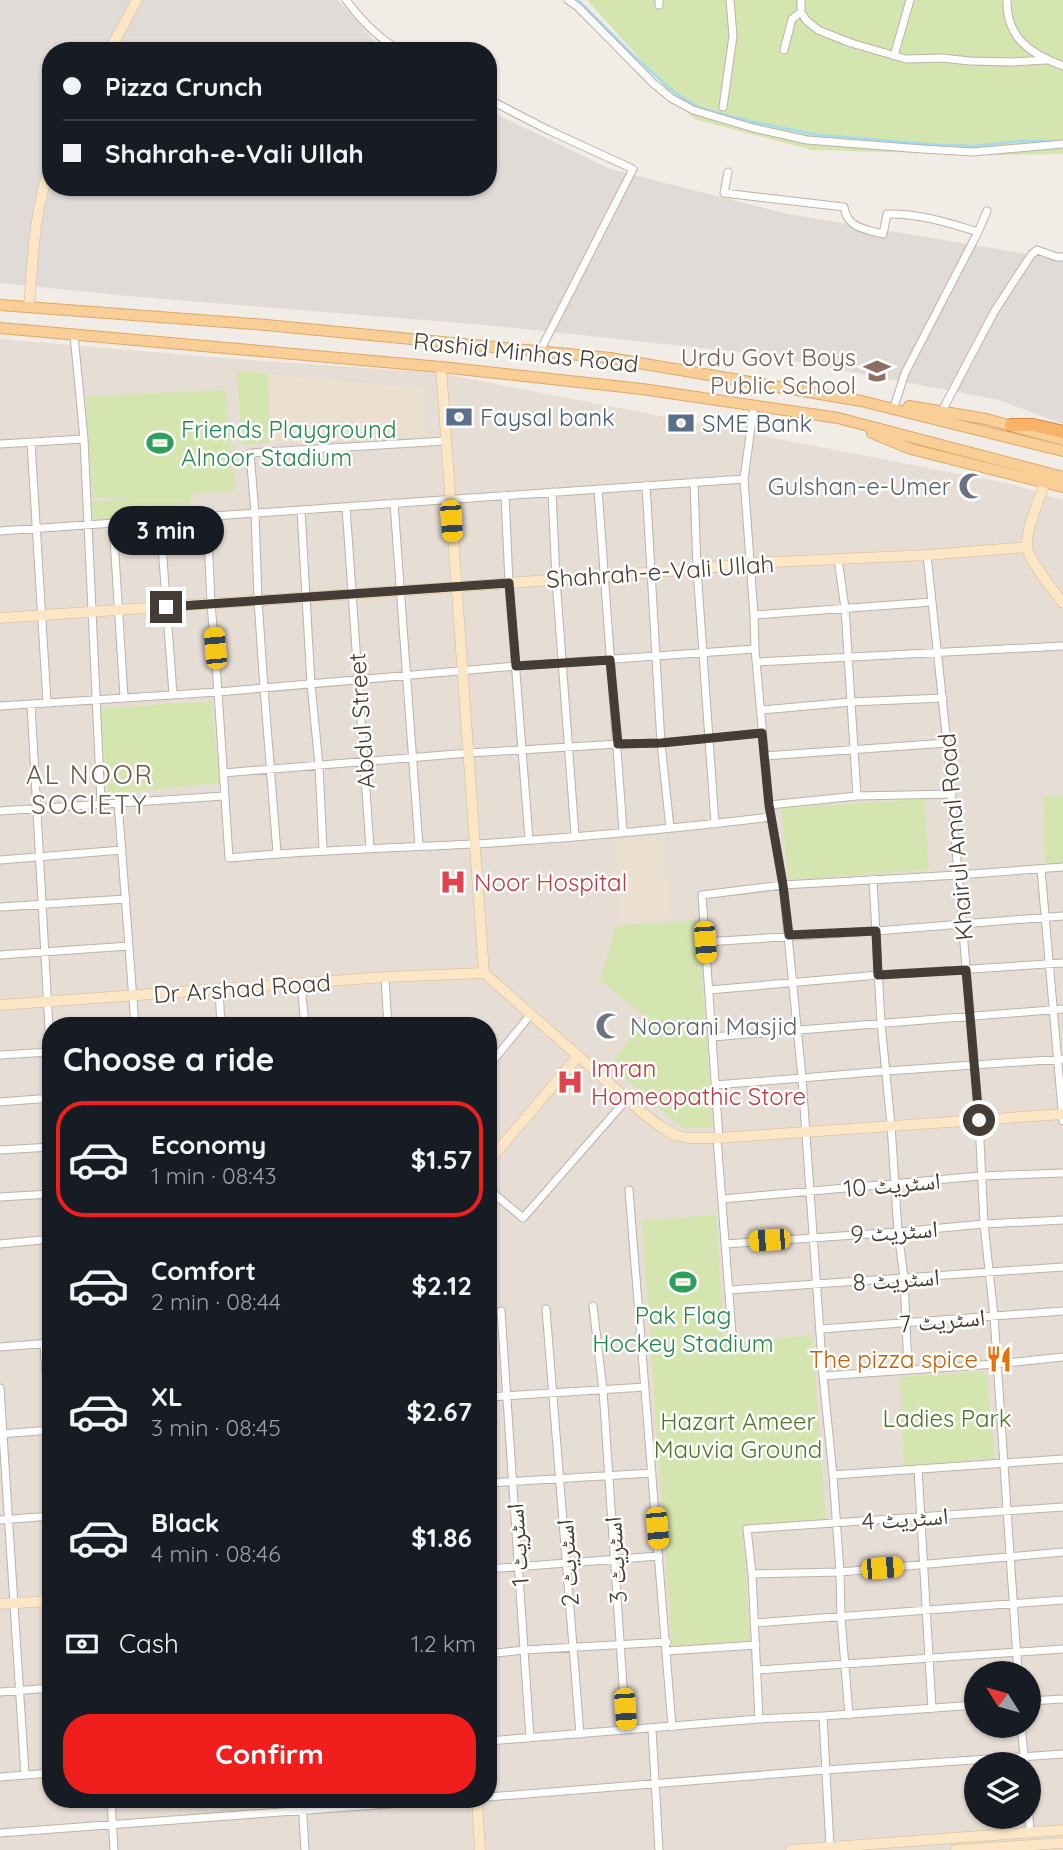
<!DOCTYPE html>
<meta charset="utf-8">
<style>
body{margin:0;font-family:Quicksand,"Noto Naskh Arabic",sans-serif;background:#20242c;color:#f1f3f6;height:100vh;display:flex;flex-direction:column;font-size:26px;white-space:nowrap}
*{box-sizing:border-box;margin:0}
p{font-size:23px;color:#9ea1a6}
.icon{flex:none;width:38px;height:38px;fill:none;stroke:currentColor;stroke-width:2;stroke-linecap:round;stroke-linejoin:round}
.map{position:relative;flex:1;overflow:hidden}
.sheet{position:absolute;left:42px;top:1017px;width:455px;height:791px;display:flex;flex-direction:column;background:#171b24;border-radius:28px;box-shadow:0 2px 5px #0004}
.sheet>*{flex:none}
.guide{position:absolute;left:42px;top:42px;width:455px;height:154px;border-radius:28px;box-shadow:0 2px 5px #0004;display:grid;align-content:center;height:154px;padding:0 21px;background:#171b24}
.needle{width:46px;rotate:307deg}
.tools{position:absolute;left:964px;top:1661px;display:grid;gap:14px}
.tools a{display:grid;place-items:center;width:77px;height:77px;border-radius:50%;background:#171b24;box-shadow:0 2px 5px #0004;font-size:35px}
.end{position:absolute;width:32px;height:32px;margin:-16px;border:9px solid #443c35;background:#fff;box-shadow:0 0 0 4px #fff}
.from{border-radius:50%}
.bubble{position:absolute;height:49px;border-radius:24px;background:#171b24;box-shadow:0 2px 5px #0004;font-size:23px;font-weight:700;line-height:49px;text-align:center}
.car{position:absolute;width:21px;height:42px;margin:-21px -10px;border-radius:9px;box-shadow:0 0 5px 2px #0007;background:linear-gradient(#f5c518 24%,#345 0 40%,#f5c518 0 76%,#345 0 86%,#f5c518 0)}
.guide b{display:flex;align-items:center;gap:24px;height:66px;font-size:26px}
.guide b+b{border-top:2px solid #363941}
.guide i{width:18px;height:18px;background:#f1f3f6}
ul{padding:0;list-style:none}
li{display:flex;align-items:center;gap:21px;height:116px;margin:0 14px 10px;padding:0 7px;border:4px solid transparent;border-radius:28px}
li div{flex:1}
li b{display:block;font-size:26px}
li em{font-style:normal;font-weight:700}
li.on{border-color:#f11e1e}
li>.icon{width:63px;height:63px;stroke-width:1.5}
h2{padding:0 21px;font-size:32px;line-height:84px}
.pay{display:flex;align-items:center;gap:18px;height:77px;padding:0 21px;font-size:26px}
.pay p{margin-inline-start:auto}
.button{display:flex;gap:14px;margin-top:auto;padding:14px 21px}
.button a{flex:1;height:80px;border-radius:28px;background:#f11e1e;color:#fff;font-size:28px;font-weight:700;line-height:80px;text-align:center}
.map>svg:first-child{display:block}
.residential{fill:#e6ddd4;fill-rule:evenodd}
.industrial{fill:#e1dbd7}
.education{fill:#ebdfd0}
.green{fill:#d5e5b0}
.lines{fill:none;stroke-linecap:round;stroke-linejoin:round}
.stream{stroke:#a4daed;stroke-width:2.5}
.street-casing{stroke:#bdb2a9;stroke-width:9}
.secondary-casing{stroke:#d3bb99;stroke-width:11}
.primary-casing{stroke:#dea867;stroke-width:12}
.highway-casing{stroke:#d6853b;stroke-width:14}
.street{stroke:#fff;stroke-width:7}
.secondary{stroke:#fce6c5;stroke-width:10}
.primary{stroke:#face97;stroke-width:10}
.highway{stroke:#f8b36b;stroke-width:12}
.route{stroke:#443c35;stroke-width:9}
.labels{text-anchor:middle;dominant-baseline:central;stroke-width:5;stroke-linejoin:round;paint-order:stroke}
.street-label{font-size:24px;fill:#443c35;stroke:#fff}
.education-label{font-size:24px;fill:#785e54;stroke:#fff;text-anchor:end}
.service-label{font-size:24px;fill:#4e5e75;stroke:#fff;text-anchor:start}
.leisure-label{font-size:24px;fill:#27864d;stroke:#fff;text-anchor:start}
.worship-label{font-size:24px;fill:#5b616d;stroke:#fff;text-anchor:end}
.health-label{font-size:24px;fill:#be3a42;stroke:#fff;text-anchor:start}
.food-label{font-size:24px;fill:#c56008;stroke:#fff;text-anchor:end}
.park-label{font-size:24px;fill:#52732b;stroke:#fff}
.neighbourhood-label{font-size:26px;letter-spacing:2px;fill:#67584d;stroke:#fff}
</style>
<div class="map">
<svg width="1063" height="1850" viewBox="0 0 1063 1850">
<rect width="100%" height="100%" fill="#f2ece6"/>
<!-- residential -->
<path class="residential" d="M0 339 223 358 439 373 1011 484 1063 500V1850H0ZM51 1026H488V1799H51ZM976 1673H1029V1726H976ZM976 1764H1029V1816H976Z"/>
<!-- industrial -->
<path class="industrial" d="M0 0H338L377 44 388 51H51V187H488V110L610 169 788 214 1063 260V424L999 400 757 354 497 326 128 296 0 283Z"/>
<!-- education -->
<path class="education" d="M268 374 424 388 427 436 271 444Z
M664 838 672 919 619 924 613 839Z"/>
<!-- green -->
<path class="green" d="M587 0H1063V154L998 155 812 150 694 119Z
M237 371 268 374 269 443 242 445Z
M225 390 235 491 191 494 190 504 148 508 146 502V517L92 520 91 502 132 498H93L86 396Z
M211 701 220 783 107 794 101 708Z
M1063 796V863H1045L1043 797Z
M924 799 929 870 788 880 781 808Z
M698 920 713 1128H682L610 1065 647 1018 600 980 616 926Z
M716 1215 725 1343 812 1335 826 1520 743 1527 750 1642 672 1647 642 1220Z
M986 1371 995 1458 904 1467 900 1377Z"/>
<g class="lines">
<!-- stream -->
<path class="stream" d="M578 0 633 55 668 87 683 98 701 108 749 121 818 135 941 145 976 146 1021 141H1063"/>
<!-- street casing -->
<g class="street-casing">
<path id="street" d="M346 0C361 20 379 39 401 51
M568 0 578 7 653 83 671 98 693 110 753 128 807 140 922 149 973 152 1063 144
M659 0V5
M801 0V12L806 20 818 30 851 43 906 59 942 58 970 61 1012 62 1046 60
M1007 0C1006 38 1031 54 1063 66
M784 50 792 19 801 12
M894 56 910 0
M488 99 548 130 633 169 540 351
M723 107 733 36 730 0
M728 172 724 193 844 207C847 228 865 229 883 234L887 214C918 213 949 223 978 232L905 373 895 404
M978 232 987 211
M74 335 84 439 101 803
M754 405 744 479 754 615 755 649 769 805 783 885 802 1078 823 1376 833 1475 840 1572 841 1618 849 1715
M942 411 994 312 1031 255 1037 250 1057 257H1063
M31 442 47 702
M0 444 84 439
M694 482 697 569 715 824
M646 485 661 743 670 828
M598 489 623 831
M552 492 556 579 575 835
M505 495 509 583 529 839
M394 503 419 846
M346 507 370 848
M301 510 311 684 319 765 323 850
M207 516 211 603 218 692 229 858C311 850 392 848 474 844 573 838 673 829 771 817
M160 519 173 694
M113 523 124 697
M0 531 744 479
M927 555 947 743 979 1120 984 1224 994 1316 1018 1673
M838 559 845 608 857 796
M754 615 932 602
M757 662 1063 646
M31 704 51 1064
M0 706 218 692 516 666 755 649
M761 710 851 702 943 698
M764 756 947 743
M223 773 469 753 618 744 661 743 762 733
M118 802 135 1026
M769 805 857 796 952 794
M0 811 224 796
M277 853 264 688 258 600 255 513 250 453 446 441
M0 860 122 850
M1041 869 1063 1121
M873 879 881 1023 891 1125 898 1232 904 1278 908 1370
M0 907 126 899
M705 942 876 931 1063 916
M0 955 129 946
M385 977 388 1026
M301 983 305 1026
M219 989 221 1026
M709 990 879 975 1063 963
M712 1037 1063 1009
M0 1055 51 1052
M488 1067 531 1014
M715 1085 886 1071 1063 1059
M0 1102 51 1098
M717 1138 732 1333
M719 1138 702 895 783 885 958 875 1063 867
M0 1150 51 1147
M488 1189 523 1218 627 1099
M629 1190 672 1727
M0 1197 51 1194
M722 1199 980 1176 1063 1173
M0 1244 51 1239
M725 1244 898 1232 984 1224 1063 1220
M729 1290 1063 1267
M593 1306 603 1390 626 1730
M546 1309 580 1734
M501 1311 530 1738
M821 1329 1063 1311
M44 1344 51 1445
M0 1347 51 1343
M823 1376 996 1364 1063 1357
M0 1388 25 1775
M488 1397 645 1387
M0 1434 51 1430
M918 1469 932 1709
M833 1475 1063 1459
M488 1483 652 1473
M0 1520 51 1516
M488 1569 659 1556
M752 1574 840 1572 1063 1552
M754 1623 1063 1600
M667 1651 756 1645
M488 1654 524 1650 667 1642
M758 1670 1063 1649
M0 1692 51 1688
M1029 1701 1063 1699
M823 1716 830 1847
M759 1719 752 1574 747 1529 1063 1507
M1021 1726 1025 1764
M652 1729 659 1850
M488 1741 759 1719 823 1716 976 1705
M0 1777 51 1773
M488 1797 825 1770 1063 1754
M111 1799 114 1850
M302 1799 305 1850
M1029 1815 1030 1832
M0 1833 455 1799"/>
</g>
<!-- secondary casing -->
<g class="secondary-casing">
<path id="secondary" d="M109 51 137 0
M29 307C33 256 34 212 51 163
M441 367 484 973 644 1114 664 1129 675 1135 688 1138H719L1063 1114
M1045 482C1040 498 1025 532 1027 547 1029 561 1054 591 1063 603
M0 618 456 587 697 569 751 563 927 555 1027 547
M0 1005 385 977 484 973
M488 1162 578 1056
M0 1604 51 1601
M477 1799 480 1850
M791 1850 1063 1830
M956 1850 1063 1843"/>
</g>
<!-- primary casing -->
<g class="primary-casing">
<path id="primary" d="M0 305 266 325 610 358 861 401 1063 451
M0 328 441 367 642 389 838 418 1063 477
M909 406 986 419 1063 440
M872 433 911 449 1063 487"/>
</g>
<!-- highway casing -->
<g class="highway-casing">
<path id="highway" d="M1011 425H1033L1063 432"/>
</g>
<!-- street -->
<use href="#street" class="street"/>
<!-- secondary -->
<use href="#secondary" class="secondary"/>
<!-- primary -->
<use href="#primary" class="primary"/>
<!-- highway -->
<use href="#highway" class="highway"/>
</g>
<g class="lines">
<!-- route -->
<path class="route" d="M166 607 509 583 516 666 610 660 618 744 661 743 762 733 769 805 783 885 789 935 876 931 878 975 966 970 979 1120"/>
</g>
<!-- icons -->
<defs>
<g id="school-bare" transform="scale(2.1)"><path d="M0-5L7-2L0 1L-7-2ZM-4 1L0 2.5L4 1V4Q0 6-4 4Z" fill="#8d6e63" stroke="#fff" stroke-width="2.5" paint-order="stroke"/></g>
<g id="bank-bare" transform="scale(2.1)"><path d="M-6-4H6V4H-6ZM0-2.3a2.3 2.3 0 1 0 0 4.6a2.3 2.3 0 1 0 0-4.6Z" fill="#5c6f8a" stroke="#fff" stroke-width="2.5" paint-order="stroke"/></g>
<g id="stadium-bare" transform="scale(2.1)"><path d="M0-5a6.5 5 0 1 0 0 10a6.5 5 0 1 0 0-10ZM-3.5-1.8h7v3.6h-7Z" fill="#2e9e5b" stroke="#fff" stroke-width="2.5" paint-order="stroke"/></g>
<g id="mosque-bare" transform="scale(2.1)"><path d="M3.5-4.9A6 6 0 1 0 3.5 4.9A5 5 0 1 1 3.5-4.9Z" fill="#6b7280" stroke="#fff" stroke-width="2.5" paint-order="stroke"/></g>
<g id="hospital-bare" transform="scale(2.1)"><path d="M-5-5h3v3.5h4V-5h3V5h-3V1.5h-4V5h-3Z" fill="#e0444e" stroke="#fff" stroke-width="2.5" paint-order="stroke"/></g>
<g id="restaurant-bare" transform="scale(2.1)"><path d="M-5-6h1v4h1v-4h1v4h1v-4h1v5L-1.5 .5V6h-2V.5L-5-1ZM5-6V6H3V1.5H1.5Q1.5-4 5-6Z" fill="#e8710a" stroke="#fff" stroke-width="2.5" paint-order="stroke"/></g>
</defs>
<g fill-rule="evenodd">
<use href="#school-bare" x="877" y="371"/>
<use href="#bank-bare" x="459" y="417"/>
<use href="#bank-bare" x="681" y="423"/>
<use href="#stadium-bare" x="160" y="443"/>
<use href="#mosque-bare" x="972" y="486"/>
<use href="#hospital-bare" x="453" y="882"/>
<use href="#mosque-bare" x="609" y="1026"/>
<use href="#hospital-bare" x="570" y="1082"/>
<use href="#stadium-bare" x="683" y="1282"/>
<use href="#restaurant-bare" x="999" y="1359"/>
</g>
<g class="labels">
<!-- street labels -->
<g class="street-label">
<text transform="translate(526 352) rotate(6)">Rashid Minhas Road</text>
<text transform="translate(660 571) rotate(-4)">Shahrah-e-Vali Ullah</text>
<text transform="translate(361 721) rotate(-94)">Abdul Street</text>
<text transform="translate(955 837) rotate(-95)">Khairul Amal Road</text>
<text transform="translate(242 988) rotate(-4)">Dr Arshad Road</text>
<text transform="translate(892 1184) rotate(-5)">اسٹریٹ 10</text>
<text transform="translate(894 1231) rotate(-4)">اسٹریٹ 9</text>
<text transform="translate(896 1279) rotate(-4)">اسٹریٹ 8</text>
<text transform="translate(942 1320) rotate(-5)">اسٹریٹ 7</text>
<text transform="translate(905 1518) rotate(-4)">اسٹریٹ 4</text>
<text transform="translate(517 1545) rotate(-94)">اسٹریٹ 1</text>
<text transform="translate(615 1560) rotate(-94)">اسٹریٹ 3</text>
<text transform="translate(567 1563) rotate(-94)">اسٹریٹ 2</text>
</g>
<!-- education labels -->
<g class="education-label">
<text x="856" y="357">Urdu Govt Boys<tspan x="856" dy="28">Public School</tspan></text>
</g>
<!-- service labels -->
<g class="service-label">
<text x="480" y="417">Faysal bank</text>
<text x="702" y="423">SME Bank</text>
</g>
<!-- leisure labels -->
<g class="leisure-label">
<text x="181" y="429">Friends Playground<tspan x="181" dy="28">Alnoor Stadium</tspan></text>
<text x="683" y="1315" text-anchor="middle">Pak Flag<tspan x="683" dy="28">Hockey Stadium</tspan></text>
</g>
<!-- worship labels -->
<g class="worship-label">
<text x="951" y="486">Gulshan-e-Umer</text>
<text x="630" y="1026" text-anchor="start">Noorani Masjid</text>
</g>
<!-- health labels -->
<g class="health-label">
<text x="474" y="882">Noor Hospital</text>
<text x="591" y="1068">Imran<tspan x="591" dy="28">Homeopathic Store</tspan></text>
</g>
<!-- food labels -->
<g class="food-label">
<text x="978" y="1359">The pizza spice</text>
</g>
<!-- park labels -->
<g class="park-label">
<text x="947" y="1418">Ladies Park</text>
<text x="738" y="1421">Hazart Ameer<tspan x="738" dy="28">Mauvia Ground</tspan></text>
</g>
<!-- neighbourhood labels -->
<g class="neighbourhood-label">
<text x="90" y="774">AL NOOR<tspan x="90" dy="30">SOCIETY</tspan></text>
</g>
</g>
</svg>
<div class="tools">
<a><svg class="needle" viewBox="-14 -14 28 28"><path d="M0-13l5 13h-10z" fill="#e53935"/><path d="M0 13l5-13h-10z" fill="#9ea1a6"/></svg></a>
<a><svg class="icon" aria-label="layers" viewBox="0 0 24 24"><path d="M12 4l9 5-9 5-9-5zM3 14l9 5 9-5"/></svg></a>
</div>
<i class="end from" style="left:979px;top:1120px"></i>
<i class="end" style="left:166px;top:607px"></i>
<div class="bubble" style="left:108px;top:506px;width:116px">3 min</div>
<i class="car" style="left:451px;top:521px;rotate:176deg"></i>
<i class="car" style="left:215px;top:648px;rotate:355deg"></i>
<i class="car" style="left:705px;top:942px;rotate:176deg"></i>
<i class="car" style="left:769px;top:1240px;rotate:266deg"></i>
<i class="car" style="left:657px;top:1528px;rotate:175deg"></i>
<i class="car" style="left:882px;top:1568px;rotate:85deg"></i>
<i class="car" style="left:625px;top:1709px;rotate:176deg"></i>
<div class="guide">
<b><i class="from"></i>Pizza Crunch</b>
<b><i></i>Shahrah-e-Vali Ullah</b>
</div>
<section class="sheet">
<h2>Choose a ride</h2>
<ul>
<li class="on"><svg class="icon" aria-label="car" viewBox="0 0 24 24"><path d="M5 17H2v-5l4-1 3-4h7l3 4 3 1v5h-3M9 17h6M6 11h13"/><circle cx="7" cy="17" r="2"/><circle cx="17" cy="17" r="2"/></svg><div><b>Economy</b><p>1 min · 08:43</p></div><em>$1.57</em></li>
<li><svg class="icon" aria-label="car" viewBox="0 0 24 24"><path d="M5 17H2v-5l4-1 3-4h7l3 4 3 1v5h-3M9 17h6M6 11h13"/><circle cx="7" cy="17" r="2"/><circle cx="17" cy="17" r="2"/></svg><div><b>Comfort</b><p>2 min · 08:44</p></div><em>$2.12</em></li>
<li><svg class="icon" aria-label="car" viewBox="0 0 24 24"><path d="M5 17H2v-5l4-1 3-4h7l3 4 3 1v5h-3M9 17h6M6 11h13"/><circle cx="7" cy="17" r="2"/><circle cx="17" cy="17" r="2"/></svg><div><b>XL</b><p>3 min · 08:45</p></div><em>$2.67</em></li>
<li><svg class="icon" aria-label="car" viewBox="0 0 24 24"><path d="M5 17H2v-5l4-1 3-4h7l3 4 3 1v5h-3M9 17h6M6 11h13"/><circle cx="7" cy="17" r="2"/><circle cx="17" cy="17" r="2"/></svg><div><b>Black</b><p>4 min · 08:46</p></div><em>$1.86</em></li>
</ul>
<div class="pay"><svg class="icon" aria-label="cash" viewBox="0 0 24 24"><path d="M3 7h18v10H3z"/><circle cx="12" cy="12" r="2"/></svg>Cash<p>1.2 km</p></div>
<div class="button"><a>Confirm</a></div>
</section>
</div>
